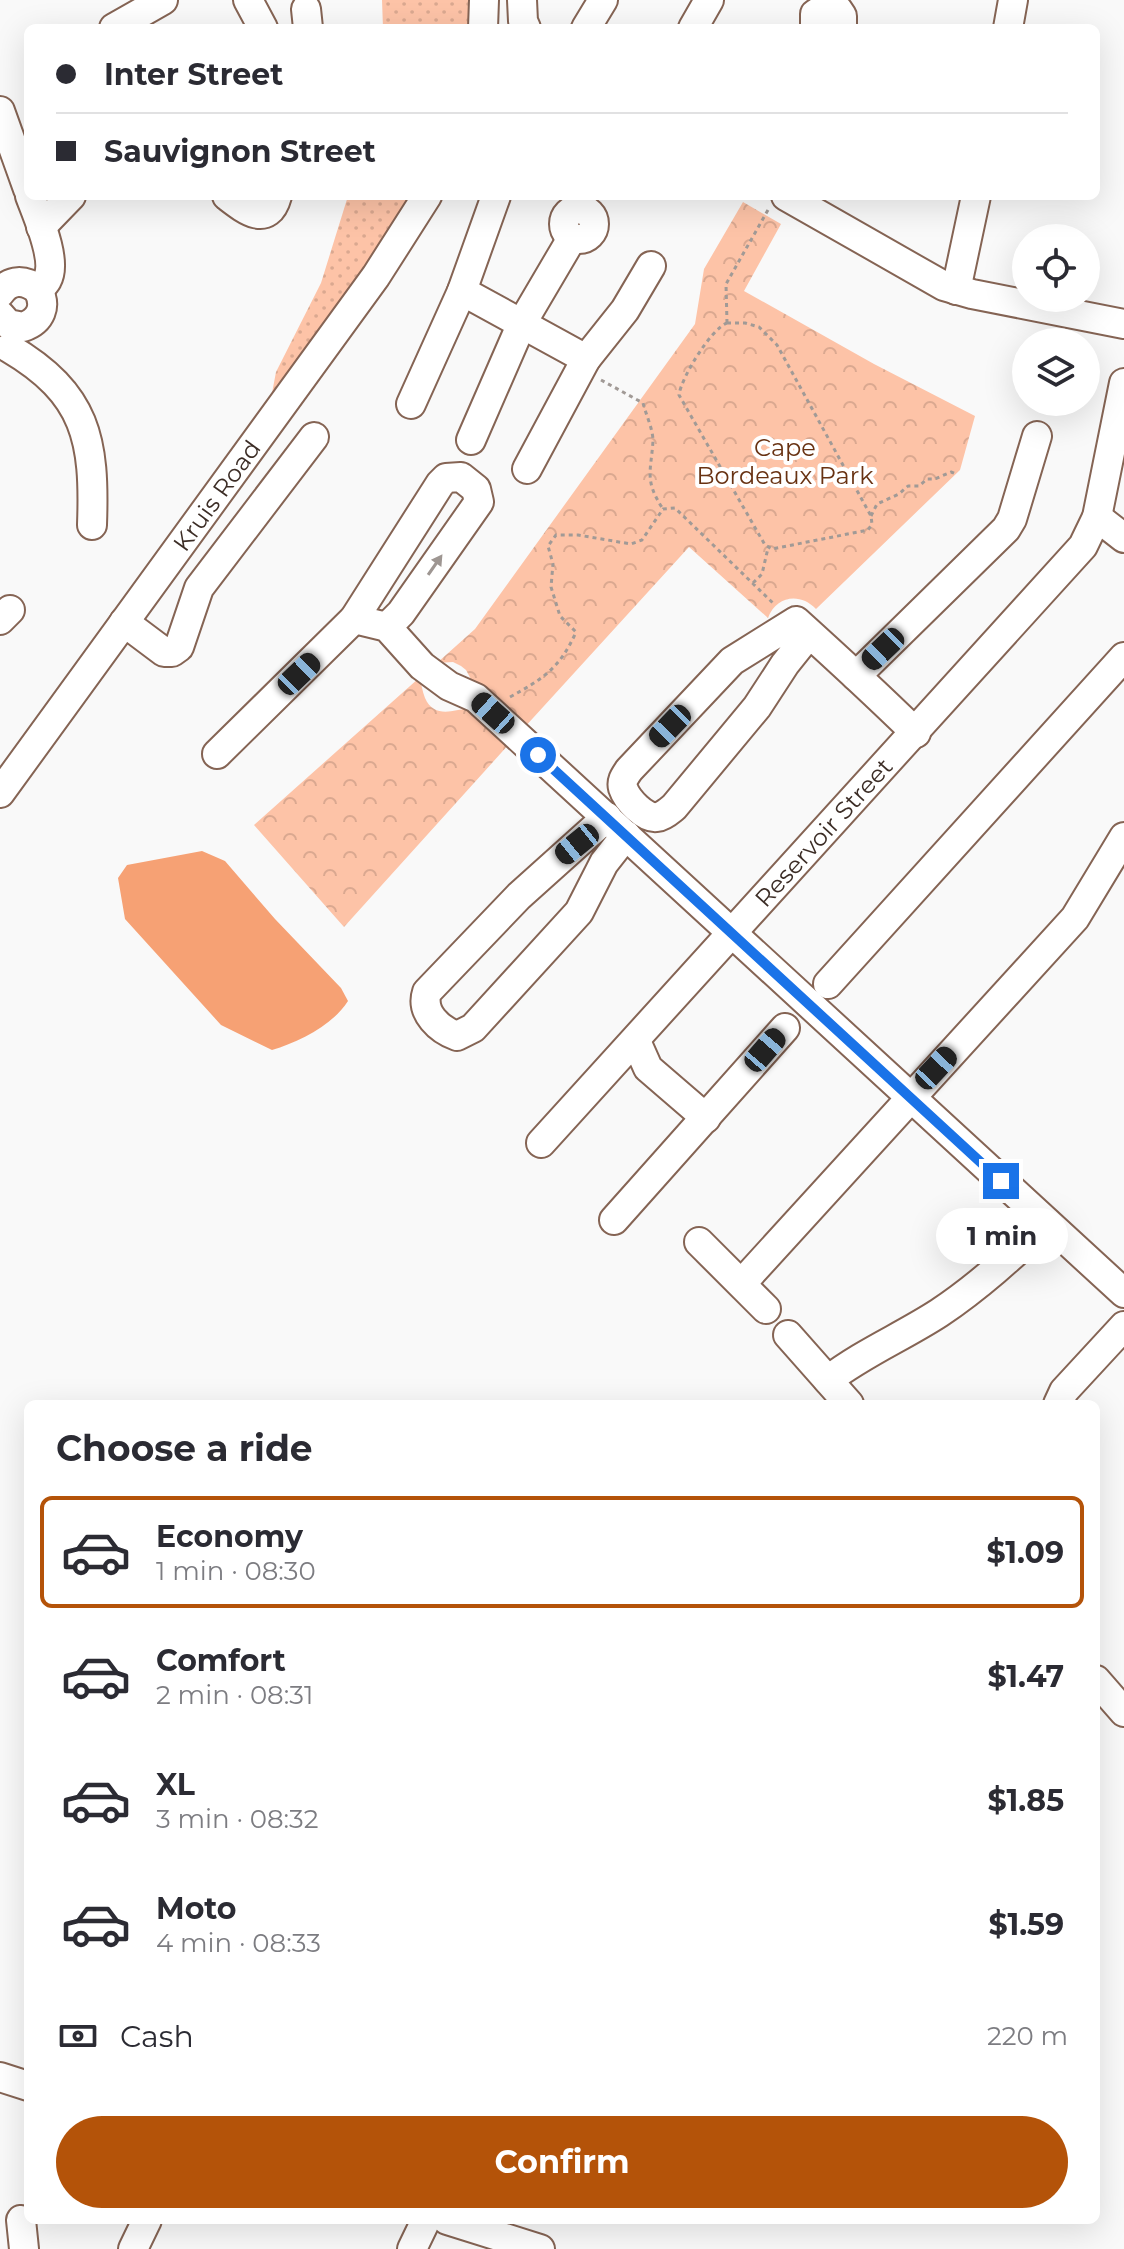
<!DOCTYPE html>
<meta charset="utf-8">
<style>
body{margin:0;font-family:Montserrat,sans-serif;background:#f7f7f7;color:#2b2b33;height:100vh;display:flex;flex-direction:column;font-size:30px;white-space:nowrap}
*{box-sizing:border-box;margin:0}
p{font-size:26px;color:#7c7c81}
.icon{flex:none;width:44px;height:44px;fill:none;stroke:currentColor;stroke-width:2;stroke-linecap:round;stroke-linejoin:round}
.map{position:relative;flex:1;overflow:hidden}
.drawer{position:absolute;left:24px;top:1400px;width:1076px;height:824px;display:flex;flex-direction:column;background:#fff;border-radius:12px;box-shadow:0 8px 32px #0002}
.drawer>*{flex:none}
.hud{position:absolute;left:24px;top:24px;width:1076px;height:176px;border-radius:12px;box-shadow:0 8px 32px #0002;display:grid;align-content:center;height:176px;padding:0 32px;background:#fff}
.controls{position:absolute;left:1012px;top:224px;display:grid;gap:16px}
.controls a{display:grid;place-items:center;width:88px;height:88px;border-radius:50%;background:#fff;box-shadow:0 8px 32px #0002;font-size:40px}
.end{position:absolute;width:36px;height:36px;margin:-18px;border:10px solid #1a73e8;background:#fff;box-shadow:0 0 0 4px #fff}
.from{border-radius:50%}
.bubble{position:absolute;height:56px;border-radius:28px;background:#fff;box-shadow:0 8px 32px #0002;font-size:26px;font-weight:700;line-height:56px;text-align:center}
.car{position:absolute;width:24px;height:48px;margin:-24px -12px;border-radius:10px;box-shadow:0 0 6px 2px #0007;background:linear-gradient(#222 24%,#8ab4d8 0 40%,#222 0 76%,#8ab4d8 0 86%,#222 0)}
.hud b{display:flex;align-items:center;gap:28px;height:76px;font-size:30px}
.hud b+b{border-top:2px solid #e1e1e2}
.hud i{width:20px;height:20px;background:#2b2b33}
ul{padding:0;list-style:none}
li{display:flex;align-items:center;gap:24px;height:112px;margin:0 16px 12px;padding:0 16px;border:4px solid transparent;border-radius:12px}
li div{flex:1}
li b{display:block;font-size:30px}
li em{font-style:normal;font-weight:700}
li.on{border-color:#b45309}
li>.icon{width:72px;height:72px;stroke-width:1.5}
h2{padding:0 32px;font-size:36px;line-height:96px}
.pay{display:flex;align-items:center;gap:20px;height:88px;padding:0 32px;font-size:30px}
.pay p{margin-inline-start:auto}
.button{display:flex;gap:16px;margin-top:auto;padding:16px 32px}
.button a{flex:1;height:92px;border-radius:48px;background:#b45309;color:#fff;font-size:32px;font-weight:700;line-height:92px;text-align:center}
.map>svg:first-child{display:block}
.grass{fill:url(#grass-dots)}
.park{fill:url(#park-crowns)}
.water{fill:#f6a174}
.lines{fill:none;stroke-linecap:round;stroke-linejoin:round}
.minor-casing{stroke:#856454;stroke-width:32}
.path{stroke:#a19a96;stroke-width:3;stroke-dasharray:4 4;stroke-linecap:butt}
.minor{stroke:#fff;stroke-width:28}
.oneway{fill:#9e9692}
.route{stroke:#1a73e8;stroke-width:10}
.labels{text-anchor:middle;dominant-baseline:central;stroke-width:8;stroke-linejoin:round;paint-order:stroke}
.park-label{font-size:24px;fill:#683212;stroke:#fff}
.street-label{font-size:24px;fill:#3c2d26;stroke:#fff}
</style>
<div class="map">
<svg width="1124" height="2249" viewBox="0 0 1124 2249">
<defs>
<pattern id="grass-dots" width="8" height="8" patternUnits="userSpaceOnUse" patternTransform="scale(2)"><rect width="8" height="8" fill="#fdc3a7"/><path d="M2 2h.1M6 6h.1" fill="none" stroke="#daa890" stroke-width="1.8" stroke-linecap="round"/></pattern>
<pattern id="park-crowns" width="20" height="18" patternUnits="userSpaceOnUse" patternTransform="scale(2)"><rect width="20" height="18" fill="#fdc3a7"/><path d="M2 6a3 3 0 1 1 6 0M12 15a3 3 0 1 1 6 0" fill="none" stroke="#daa890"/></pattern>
</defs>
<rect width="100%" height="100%" fill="#f9f9f9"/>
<!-- grass -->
<path class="grass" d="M382 0H476L474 28H383Z
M348 196H417L276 397 272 393 276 372 321 283Z"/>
<!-- park -->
<path class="park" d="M743 202 781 224 744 291 874 364 975 416 960 470 816 609C800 592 776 596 768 618L689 547 523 729 473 683 466 670 461 666 453 662 437 663 475 629 695 324 704 269Z
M419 678C422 684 422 691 425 698 434 718 452 711 468 708L511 742 344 927 254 825Z"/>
<!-- water -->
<path class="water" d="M202 851 225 861 275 919 341 988 348 1001C333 1025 299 1042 272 1050L221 1025 125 919 118 878 127 865Z"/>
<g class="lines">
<!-- minor casing -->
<g class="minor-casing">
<g id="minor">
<path d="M248 0 263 28"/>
<path d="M522 0 523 21 526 28"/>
<path d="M306 9 308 28"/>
<path d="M114 28 163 0"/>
<path d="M483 28 484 0"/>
<path d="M586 28 603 0"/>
<path d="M693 28 709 0"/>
<path d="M815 28V14L826 7 838 10 842 16V28"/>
<path d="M1008 28 1013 0"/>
<path d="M0 111 28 189"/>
<path d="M30 196C37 215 58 261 47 280 45 284 41 287 38 290"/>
<path d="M227 196C244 209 268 229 277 196"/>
<path d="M786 196 944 286 972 294 1124 324"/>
<circle cx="579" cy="224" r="15"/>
<path d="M41 227 71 196"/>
<path d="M956 290 976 196"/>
<path d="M462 291 586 359"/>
<path d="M0 293C10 279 25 279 38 290 47 306 41 321 23 327L8 324 0 315"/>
<path d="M9 348C87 394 95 440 92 525"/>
<path d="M411 404 462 291 496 196"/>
<path d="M471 440 522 323 572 238"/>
<path d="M527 469 586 359 625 310 651 266"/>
<path d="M1097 517 1124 538"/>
<path d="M354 619 387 627 422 666 449 686 476 698 1124 1293"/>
<path d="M0 620 10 610"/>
<path d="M124 622 164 652H172L179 647 199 588 314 437"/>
<path d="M809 634 785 664 757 707 674 807C669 811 664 816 657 817 645 819 627 800 623 788 621 781 625 776 629 770L732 661 796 621C837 658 877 695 916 733"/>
<path d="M856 676 1006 529 1012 519 1037 436"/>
<path d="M217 754 354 619 440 484 446 478 461 477 476 489 479 502 401 613 387 627"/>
<path id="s1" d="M0 793 376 276 427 196"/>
<path d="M607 817 519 896 427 992C420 1013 440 1030 457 1036L473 1028 579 912 604 863 626 835"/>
<path d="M828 984 1124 657"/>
<path d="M636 1041 648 1068 706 1118"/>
<path id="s2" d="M541 1143 1083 546 1097 517 1124 383"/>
<path d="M614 1220 785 1028"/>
<path d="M699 1242 766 1309"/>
<path d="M742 1283 1075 918 1124 837"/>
<path d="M788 1335 849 1404"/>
<path d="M828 1380C863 1353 902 1337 939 1313 978 1287 1013 1255 1047 1223"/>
<path d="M1058 1404 1064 1391 1124 1326"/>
<path d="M1096 1680 1124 1712"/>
<path d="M0 2077 28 2086"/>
<path d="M21 2220 24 2249"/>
<path d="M447 2220 540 2249"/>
<path d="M133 2249 147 2220"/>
<path d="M412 2249 426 2220"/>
</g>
</g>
<!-- path -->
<path class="path" d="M727 323H745L759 327 777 345 871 516 872 524 868 530 772 549 765 545 679 395C681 378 711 329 727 323Z
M727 323 726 284 768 210
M601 380 643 403C646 415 653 429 653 441 651 472 644 480 663 509
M871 516 877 504 899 494 908 486H919L927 479H935L951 472 956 474
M753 583 762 574 768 548
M510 697C543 679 560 668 576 632L560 616 551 587 553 564 548 546 556 535H578L631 544 642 540 663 509 675 508 775 605"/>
<!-- minor -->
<use href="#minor" class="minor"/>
</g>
<!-- one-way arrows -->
<defs><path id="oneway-solid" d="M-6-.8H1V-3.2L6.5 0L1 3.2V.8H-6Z" transform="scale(2)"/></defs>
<use class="oneway" href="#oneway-solid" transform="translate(435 565) rotate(-55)"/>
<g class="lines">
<!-- route -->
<path class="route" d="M538 755 1001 1181"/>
</g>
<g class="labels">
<!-- park labels -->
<g class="park-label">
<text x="785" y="447">Cape<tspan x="785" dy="28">Bordeaux Park</tspan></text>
</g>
<!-- street labels -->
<g class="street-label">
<text stroke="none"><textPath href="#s1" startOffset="368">Kruis Road</textPath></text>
<text stroke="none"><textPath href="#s2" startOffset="420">Reservoir Street</textPath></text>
</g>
</g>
</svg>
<div class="controls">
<a><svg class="icon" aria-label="locate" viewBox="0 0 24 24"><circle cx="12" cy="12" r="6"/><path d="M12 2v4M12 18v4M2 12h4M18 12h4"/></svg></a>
<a><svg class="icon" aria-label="layers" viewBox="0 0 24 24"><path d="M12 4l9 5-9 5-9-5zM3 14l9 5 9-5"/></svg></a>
</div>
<i class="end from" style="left:538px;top:755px"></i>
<i class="end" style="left:1001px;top:1181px"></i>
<div class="bubble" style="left:936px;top:1208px;width:132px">1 min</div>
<i class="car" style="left:883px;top:649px;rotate:226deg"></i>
<i class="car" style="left:299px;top:674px;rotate:46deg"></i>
<i class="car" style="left:493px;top:713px;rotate:312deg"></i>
<i class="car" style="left:670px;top:726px;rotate:224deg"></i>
<i class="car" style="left:577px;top:844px;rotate:231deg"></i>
<i class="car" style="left:765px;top:1050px;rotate:41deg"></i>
<i class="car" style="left:936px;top:1068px;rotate:43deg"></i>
<div class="hud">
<b><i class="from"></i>Inter Street</b>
<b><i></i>Sauvignon Street</b>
</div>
<section class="drawer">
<h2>Choose a ride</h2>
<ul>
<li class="on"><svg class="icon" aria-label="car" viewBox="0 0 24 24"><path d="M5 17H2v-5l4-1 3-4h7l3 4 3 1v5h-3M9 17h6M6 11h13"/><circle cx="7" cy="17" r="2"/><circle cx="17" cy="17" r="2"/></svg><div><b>Economy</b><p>1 min · 08:30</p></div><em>$1.09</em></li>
<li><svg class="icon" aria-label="car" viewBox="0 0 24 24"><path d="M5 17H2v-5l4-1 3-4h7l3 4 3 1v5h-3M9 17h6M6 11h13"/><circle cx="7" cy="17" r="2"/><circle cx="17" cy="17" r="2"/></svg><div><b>Comfort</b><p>2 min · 08:31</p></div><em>$1.47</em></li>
<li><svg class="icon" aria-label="car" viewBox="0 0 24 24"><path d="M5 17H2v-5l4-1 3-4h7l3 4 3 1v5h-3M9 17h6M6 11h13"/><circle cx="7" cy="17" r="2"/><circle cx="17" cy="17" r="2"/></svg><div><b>XL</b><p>3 min · 08:32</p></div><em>$1.85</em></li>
<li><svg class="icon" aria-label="car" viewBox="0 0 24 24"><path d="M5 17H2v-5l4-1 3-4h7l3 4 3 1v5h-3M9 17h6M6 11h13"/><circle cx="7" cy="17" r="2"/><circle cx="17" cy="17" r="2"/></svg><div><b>Moto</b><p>4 min · 08:33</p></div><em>$1.59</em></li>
</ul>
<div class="pay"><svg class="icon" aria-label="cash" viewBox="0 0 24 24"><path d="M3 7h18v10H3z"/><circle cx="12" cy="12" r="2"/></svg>Cash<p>220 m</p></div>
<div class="button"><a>Confirm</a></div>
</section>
</div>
